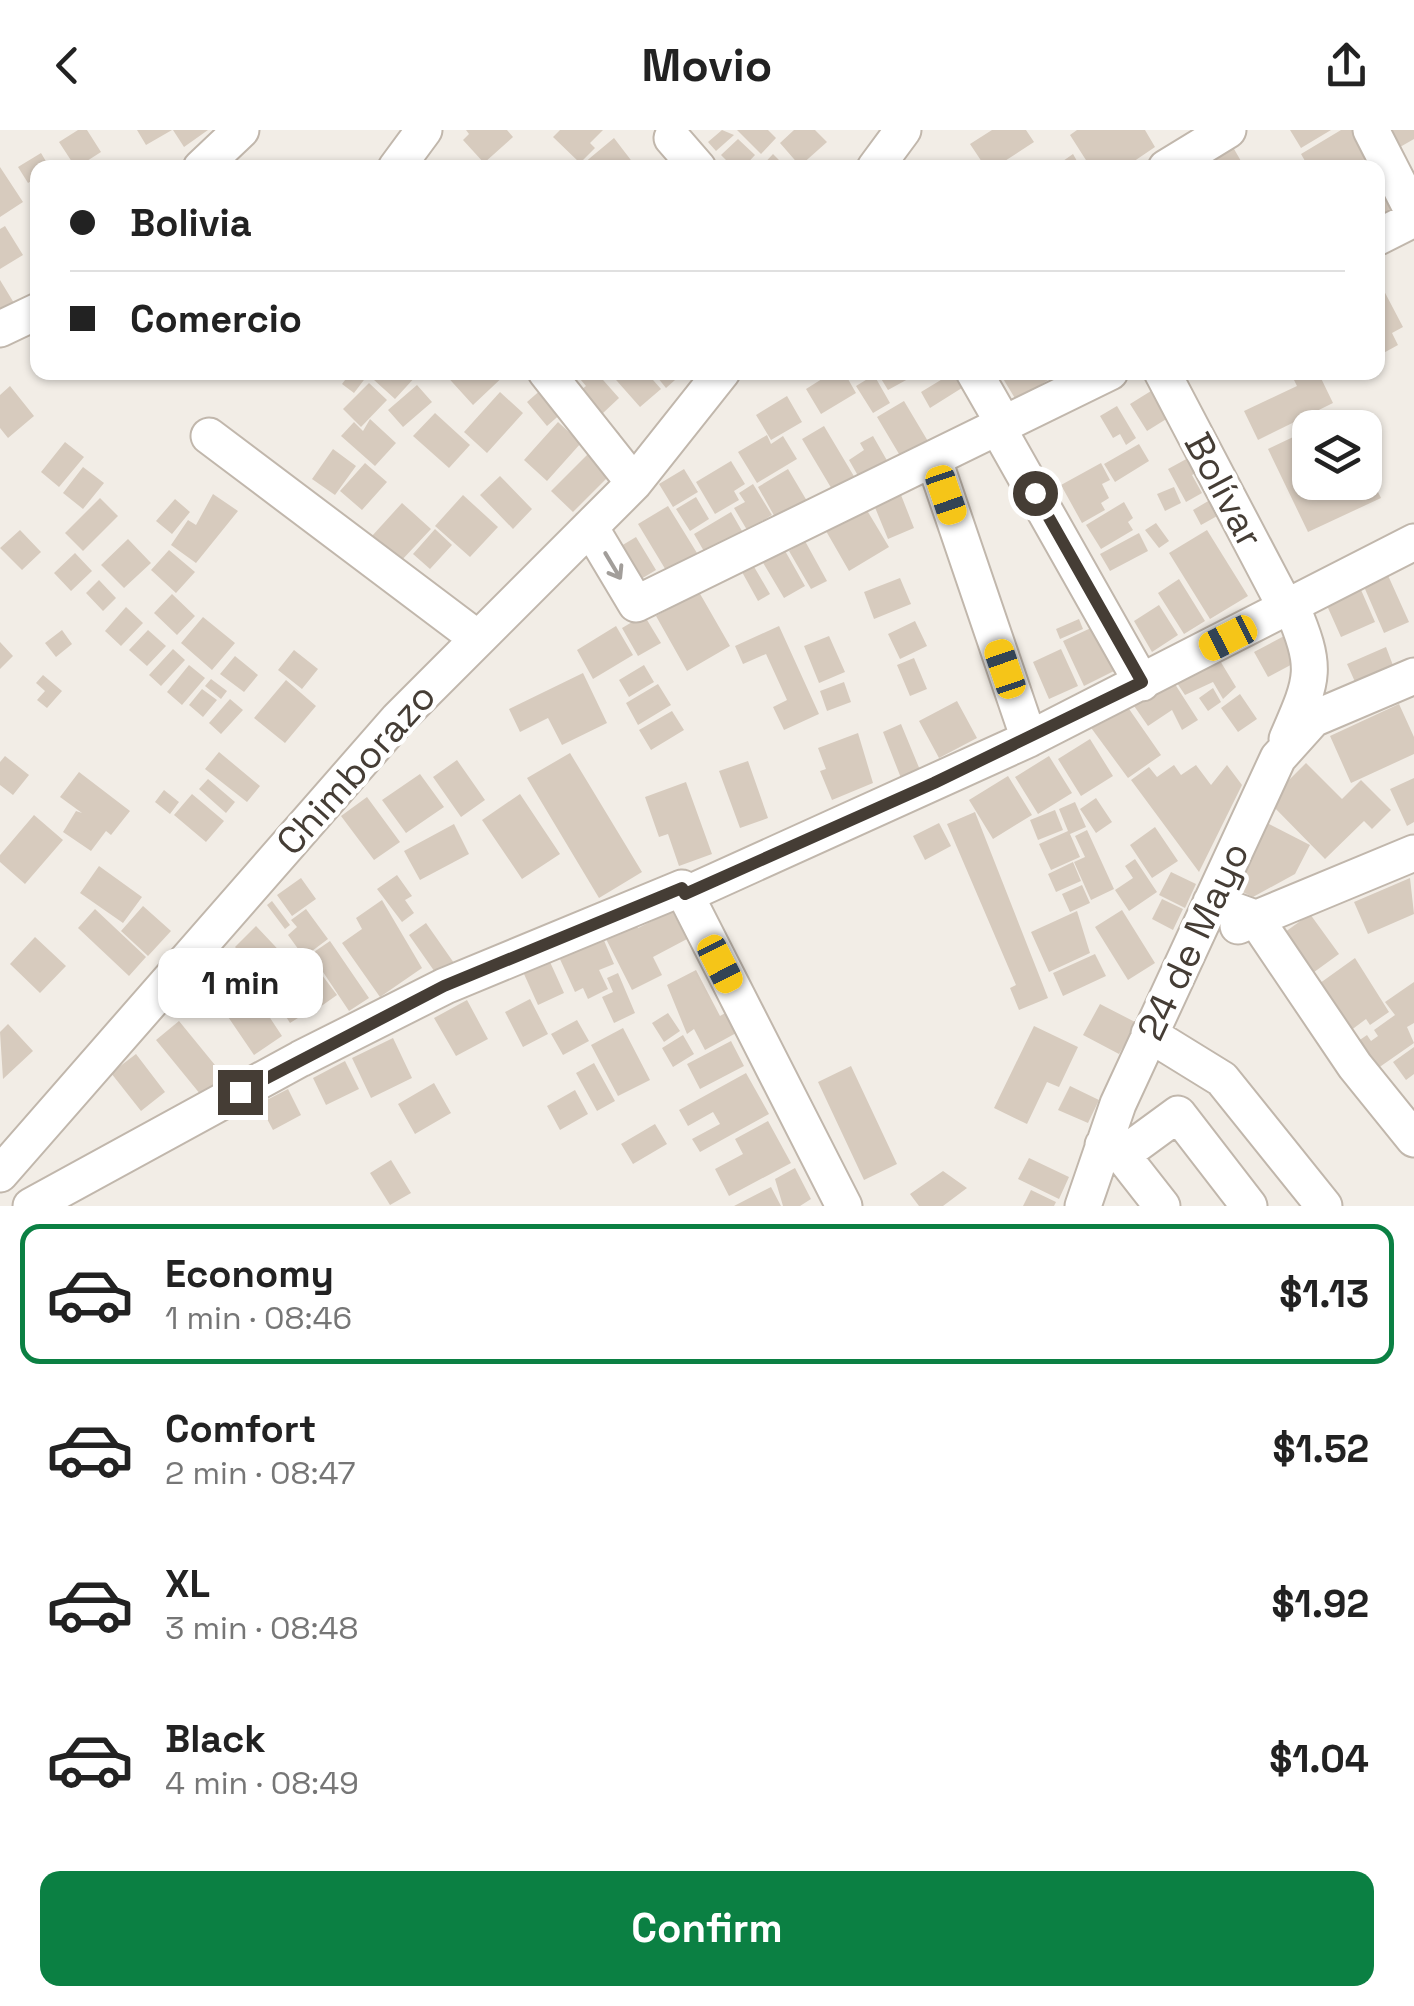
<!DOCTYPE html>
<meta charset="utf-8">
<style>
body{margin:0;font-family:"Space Grotesk",sans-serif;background:#f2f2f2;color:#222;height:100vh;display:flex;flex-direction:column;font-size:38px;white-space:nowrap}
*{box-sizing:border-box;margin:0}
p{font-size:32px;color:#767676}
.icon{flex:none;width:55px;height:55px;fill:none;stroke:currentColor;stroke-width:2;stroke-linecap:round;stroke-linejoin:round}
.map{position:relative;height:1076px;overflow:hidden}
.details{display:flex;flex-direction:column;background:#fff;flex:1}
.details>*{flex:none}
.hud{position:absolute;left:30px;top:30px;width:1355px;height:220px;border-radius:20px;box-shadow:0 2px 8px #0004;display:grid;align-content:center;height:220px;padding:0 40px;background:#fff}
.buttons{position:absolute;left:1292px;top:280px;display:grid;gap:20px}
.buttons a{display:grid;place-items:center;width:90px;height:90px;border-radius:20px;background:#fff;box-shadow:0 2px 8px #0004;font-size:50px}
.end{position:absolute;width:45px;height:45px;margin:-22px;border:12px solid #453d35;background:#fff;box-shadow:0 0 0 5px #fff}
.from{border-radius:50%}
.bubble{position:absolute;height:70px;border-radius:20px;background:#fff;box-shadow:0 2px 8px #0004;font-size:32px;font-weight:800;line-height:70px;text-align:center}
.car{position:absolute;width:30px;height:60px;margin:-30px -15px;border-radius:12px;box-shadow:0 0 8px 2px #0007;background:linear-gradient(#f5c518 24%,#345 0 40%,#f5c518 0 76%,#345 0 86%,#f5c518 0)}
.hud b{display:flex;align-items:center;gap:35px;height:95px;font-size:38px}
.hud b+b{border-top:2px solid #e0e0e0}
.hud i{width:25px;height:25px;background:#222}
ul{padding:18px 0 0;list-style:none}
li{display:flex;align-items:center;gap:30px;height:140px;margin:0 20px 15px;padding:0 20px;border:5px solid transparent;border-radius:20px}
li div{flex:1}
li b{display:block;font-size:38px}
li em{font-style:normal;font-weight:800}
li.current{border-color:#0b8043}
li>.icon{width:90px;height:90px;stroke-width:1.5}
.primary-button{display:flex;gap:20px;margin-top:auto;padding:20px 40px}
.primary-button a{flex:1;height:115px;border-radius:20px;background:#0b8043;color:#fff;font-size:40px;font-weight:800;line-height:115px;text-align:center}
header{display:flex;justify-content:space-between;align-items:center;height:130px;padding:0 40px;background:#fff;font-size:45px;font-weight:800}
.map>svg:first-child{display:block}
.building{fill:#d7cbbe}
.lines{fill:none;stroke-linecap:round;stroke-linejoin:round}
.minor-casing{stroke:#c1b7ac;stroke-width:39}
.minor{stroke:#fff;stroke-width:35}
.oneway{stroke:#a29e9a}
.route{stroke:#453d35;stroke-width:12}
.labels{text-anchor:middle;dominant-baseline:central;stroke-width:9;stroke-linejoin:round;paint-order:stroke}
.street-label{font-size:38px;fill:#453d35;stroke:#fff}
</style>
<header><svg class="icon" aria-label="back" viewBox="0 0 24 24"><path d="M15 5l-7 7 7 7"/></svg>Movio<svg class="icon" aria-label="share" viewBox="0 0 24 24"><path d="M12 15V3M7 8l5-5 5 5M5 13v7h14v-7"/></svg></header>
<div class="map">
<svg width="1414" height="1076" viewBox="0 0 1414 1076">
<rect width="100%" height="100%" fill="#f2ede6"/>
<!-- building -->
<path class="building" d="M78 0H87L101 22 76 38 59 12Z
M137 0H172L146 15Z
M173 0H208L184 17Z
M466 0H507L513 7 484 33 463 10 469 4Z
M560 0H603L590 13 595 18 580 33 553 7Z
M722 0 734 5 716 21 708 12Z
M737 0H768L776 8 761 24Z
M794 0H815L827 12 800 36 780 13Z
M992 0H1026L1034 12 994 38H986L970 14Z
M1077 0H1145L1155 17 1124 38H1091L1070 5Z
M1290 0H1331L1301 18Z
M1341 0H1352L1368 27 1351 38H1309L1301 24Z
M1390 0H1414V9L1400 17Z
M614 8 637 38H578Z
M738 9 755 25 743 38H734L721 25Z
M1230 12 1245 38H1193Z
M41 23 50 38H38V47L28 53 18 37Z
M773 24 787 38H760Z
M1073 24 1081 38H1053Z
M0 37 23 72 0 87Z
M1378 57 1392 82 1378 91Z
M5 96 23 125 0 139V99Z
M0 150 14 173 0 181Z
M1382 157 1403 197 1392 203 1398 215 1378 226V160Z
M351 242H370L354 263 342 254Z
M381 242H414L417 245 395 269 374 250Z
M443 242H508L473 275Z
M574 242H596L619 268 602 284 620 304 615 308 576 264 586 256Z
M609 242H646L661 259 640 277Z
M653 242H684L666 258Z
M833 242H844L856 263 821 284 806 259Z
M877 242H904L908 249 888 260Z
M954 242H968L973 251 930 278 921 262Z
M999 242H1061L1016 270Z
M1290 242H1318L1333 273 1258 310 1244 281 1297 256Z
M874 245 890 273 873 283 856 256Z
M369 253 387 270 361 297 343 279Z
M417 255 432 272 403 297 388 280Z
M10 256 34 286 8 308 0 298V265Z
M1159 256 1176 283 1147 301 1130 274Z
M543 258 563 282 547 296 527 272Z
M500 262 523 283 487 323 464 302Z
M787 266 802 292 771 310 756 285Z
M904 271 929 313 902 329 877 287Z
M1117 276 1136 308 1126 315 1120 304 1113 308 1100 286Z
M435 283 470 315 449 338 413 306Z
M370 289 396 313 375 336 341 306 354 292 363 301Z
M558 292 581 313 547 351 524 330Z
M824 296 855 348 833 361 802 309Z
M1310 299V320L1303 324 1310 352H1316L1324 369 1370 346 1381 368 1308 402 1268 319Z
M767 305 771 314 783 306 797 329 757 353 738 322Z
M873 306 889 334 861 351 849 330 864 320 860 313Z
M65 312 84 327 59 357 41 342Z
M1139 314 1149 331 1115 352 1104 334Z
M333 319 356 336 335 365 312 349Z
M592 320 613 342 573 382 551 361Z
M1201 321 1209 336 1192 345 1202 363 1186 372 1168 339Z
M731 331 745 354 734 361 739 370 715 384 696 352Z
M365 333 387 352 362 380 340 361Z
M1101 333 1110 350 1102 354 1109 368 1101 373 1105 380 1082 393 1061 355Z
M83 337 104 353 83 379 63 363Z
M684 339 698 362 673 377 659 354Z
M788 339 807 371 776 389 758 357Z
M500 346 532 379 513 399 480 365Z
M753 354 772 385 747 400 734 378 745 372 739 363Z
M1174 357 1181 373 1165 381 1157 364Z
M213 364 238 381 196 433 171 415 188 390 196 395Z
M463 365 498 397 470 427 435 396Z
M901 365 914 398 888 409 874 375Z
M696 367 709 389 690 401 676 379Z
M100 368 118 386 83 421 65 403Z
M175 369 190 382 172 404 156 391Z
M1210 370 1219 385 1201 395 1193 380Z
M1124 372 1133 388 1128 392 1133 400 1101 419 1086 395Z
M402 373 431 399 400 432 372 406Z
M668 376 697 423 667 442 638 394Z
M865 377 889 417 849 441 826 401Z
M731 382 742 401 705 423 694 404Z
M1156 393 1169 411 1159 418 1145 400Z
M435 399 452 415 430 439 413 424Z
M20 400 41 422 22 440 0 418Z
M1207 400 1248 466 1210 489 1169 423Z
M1139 403 1148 421 1110 441 1100 424Z
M636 407 656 440 636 452 616 419Z
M128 409 151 433 124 458 101 435Z
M805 411 827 451 811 459 789 421Z
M784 419 805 456 784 468 762 431Z
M169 420 195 442 176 463 151 440Z
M75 423 92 441 71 461 54 443Z
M753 435 770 464 758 471 742 442Z
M1386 441 1409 492 1384 503 1362 452Z
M900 448 911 474 874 489 864 462Z
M1179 449 1205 491 1184 504 1158 463Z
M99 450 116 468 103 481 86 463Z
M1358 453 1375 492 1341 507 1324 469Z
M699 462 730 516 687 541 656 486Z
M172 464 195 486 177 505 154 483Z
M1159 475 1178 505 1152 522 1134 491Z
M126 477 143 493 121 516 105 501Z
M644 485 661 513 638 526 622 498Z
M203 487 235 513 212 540 181 513Z
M1079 489 1083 499 1060 509 1056 499Z
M915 491 927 516 900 529 888 504Z
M616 496 633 525 593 549 577 520Z
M779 496 819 584 784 600 773 577 787 570 766 524 743 534 735 516Z
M1093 497 1114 541 1084 556 1063 511Z
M62 500 72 514 56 527 45 513Z
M148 500 166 516 147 536 129 520Z
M1286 505 1300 530 1268 547 1254 522Z
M829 506 845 542 819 553 804 516Z
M0 512 13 526 0 539Z
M1386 517 1394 538 1356 554 1347 534Z
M173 519 185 530 161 556 149 545Z
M1061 519 1078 556 1049 569 1033 532Z
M294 520 318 539 302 559 278 540Z
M235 526 258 545 244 562 220 544Z
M914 528 927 559 910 566 897 535Z
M1219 529 1236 557 1223 569 1213 552 1185 565 1175 550Z
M189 535 205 548 182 575 167 562Z
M644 535 654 552 629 567 619 550Z
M583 543 607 593 562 615 548 588 520 602 509 579Z
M43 545 62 561 47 578 37 570 45 561 36 553Z
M211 549 227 561 221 569 205 556Z
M286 550 316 576 285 613 254 588Z
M1173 551 1198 590 1182 600 1172 580 1148 596 1132 573Z
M844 552 851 572 827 581 820 561Z
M658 554 671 575 638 595 626 573Z
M1213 558 1221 572 1208 581 1199 568Z
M202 559 217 570 203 587 189 575Z
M1240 564 1257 589 1238 602 1221 578Z
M230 569 243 580 221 604 209 593Z
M957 571 977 608 939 628 919 591Z
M1399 574 1414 607V624L1351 653 1330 606Z
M1127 576 1161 625 1128 648 1089 595Z
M672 581 684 600 651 620 639 600Z
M901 594 920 640 901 648 883 602Z
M858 603 873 653 832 670 820 641 826 639 818 618Z
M1090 609 1113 646 1081 666 1058 629Z
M219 622 260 656 247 672 205 639Z
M570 623 642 742 599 768 527 648Z
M5 626 29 645 13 665 0 655V632Z
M1049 626 1072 663 1038 684 1015 647Z
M457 630 485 670 461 687 433 647Z
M748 631 768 688 740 698 719 641Z
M1306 633 1342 669 1361 650 1391 680 1372 699 1364 691 1325 729 1268 671Z
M1174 635 1181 645 1196 635 1211 655 1227 635 1242 655 1199 742 1131 650 1149 637 1157 647Z
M79 642 130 681 111 705 106 701 91 721 63 702 76 681 82 683 60 667Z
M420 644 444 677 406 703 382 670Z
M1008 646 1032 685 993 709 969 670Z
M1414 648V692L1407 696 1390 659Z
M208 649 235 672 226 683 199 659Z
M686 652 712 724 679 736 668 704 659 707 645 667Z
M164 660 179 672 170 684 155 672Z
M192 664 224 691 206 712 174 685Z
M520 664 560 724 522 749 482 690Z
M367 667 400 712 374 730 341 686Z
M1096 668 1112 692 1096 703 1080 679Z
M1075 672 1086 697 1070 704 1080 727 1051 740 1039 714 1068 701 1059 679Z
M1055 680 1063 700 1038 710 1030 690Z
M975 682 1048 868 1019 880 1010 858 1016 855 947 694Z
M34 685 63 710 25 754 0 732V725Z
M1263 691 1310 715 1295 744 1253 767 1230 756Z
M939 693 951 716 925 730 913 706Z
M454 694 469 724 420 750 404 721Z
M1155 697 1178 731 1152 748 1130 715Z
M1087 700 1114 759 1091 770 1074 732 1085 727 1075 706Z
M1135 729 1157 762 1129 781 1115 760 1133 748 1125 736Z
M1073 732 1081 751 1056 762 1048 744Z
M99 736 142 767 123 793 80 763Z
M1171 742 1196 754 1185 778 1159 765Z
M397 745 412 766 405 770 414 783 402 792 377 759Z
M301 748 316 769 292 786 277 765Z
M1410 748 1414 784 1368 804 1354 772Z
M1082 755 1090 773 1070 782 1062 764Z
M1162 769 1183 779 1173 800 1152 789Z
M382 770 422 838 380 867 342 813 362 799 356 788Z
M272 771 290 795 285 799 267 775Z
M143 776 171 801 148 826 121 801Z
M95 779 146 827 129 846 78 798Z
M306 779 328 809 304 827 288 805 297 797 291 790Z
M1122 780 1155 833 1128 850 1095 797Z
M672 781 687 809 653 827 662 845 632 860 605 807 635 791 638 798Z
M1077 781 1090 823 1049 842 1031 802Z
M1310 784 1339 824 1310 845 1281 805Z
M426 793 454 833 437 845 409 805Z
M256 796 289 831 267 851 235 817Z
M35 807 66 836 40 863 10 834Z
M603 808 614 834 599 840 608 859 588 869 583 858 575 862 559 827Z
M330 811 369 868 349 881 311 824Z
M228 818 251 842 210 882 187 859Z
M1095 824 1106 846 1063 866 1053 843Z
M1355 828 1389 882 1370 895 1366 889 1350 901 1316 856Z
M550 832 564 863 538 875 524 844Z
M696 840 720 886 727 882 738 902 705 920 694 899 687 904 667 855Z
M319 841 337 865 320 877 302 853Z
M618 843 635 883 614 893 602 867 613 862 607 848Z
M294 844 314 878 290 893 269 860Z
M1414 852V893L1407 897 1414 913 1371 943 1351 916 1367 905 1371 911 1378 906 1374 900 1395 885 1385 872Z
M251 859 282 906 254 925 222 878Z
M530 869 548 904 523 917 505 882Z
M467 870 488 909 456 926 434 888Z
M1100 874 1137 893 1119 924 1083 905Z
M668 883 680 901 664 912 652 893Z
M577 890 589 911 563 925 551 904Z
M179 891 228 951 205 970 156 910Z
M8 894 33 921 3 949 0 902Z
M1034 896 1078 917 1059 957 1047 952 1027 994 994 978Z
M623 898 650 950 618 966 591 915Z
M683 905 694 924 673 937 662 918Z
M393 908 412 948 371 968 352 928Z
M731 911 744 936 700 959 687 934Z
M1414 917V944L1406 950 1393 932Z
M136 924 165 962 141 981 111 943Z
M345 931 359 959 326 975 313 948Z
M594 933 615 971 597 981 576 943Z
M851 936 897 1034 864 1050 818 952Z
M746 943 769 984 700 1022 692 1009 720 994 713 982 688 996 679 980Z
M434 953 451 983 415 1004 398 974Z
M1070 956 1099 970 1088 993 1058 980Z
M288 959 301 985 273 1000 259 974Z
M575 960 588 984 560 1000 547 976Z
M768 991 791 1033 729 1066 715 1039 743 1024 735 1009Z
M655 994 667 1014 633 1034 621 1014Z
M1029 1028 1069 1047 1059 1069 1018 1049Z
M391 1030 411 1063 390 1075 370 1043Z
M795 1038 811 1069 800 1076H783L775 1049Z
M943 1041 967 1058 943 1076H919L910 1064Z
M771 1057 781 1076H734Z
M1031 1060 1056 1072 1054 1076H1023Z"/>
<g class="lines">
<!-- minor casing -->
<g class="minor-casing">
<path id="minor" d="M1371 0 1414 84
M672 8 698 38
M201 38 241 0
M396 38 424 0
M875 38 903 0
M1166 38 1228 0
M1378 107 1414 89
M0 199 38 181
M546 242 634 353
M974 242 1005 296 999 300 1142 553
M1162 242 1286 478
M209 306 477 508
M934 330 1029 609
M590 397 636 474 1110 242
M1287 609C1314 547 1318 539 1291 475
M682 758 844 1076
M1211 772 1255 788 1355 936 1414 1009
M1238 796 1414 723
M1149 904 1222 949 1324 1076
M1103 1015 1122 1025 1162 1076
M1122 1025 1178 984 1249 1076
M0 1044 398 589 634 353 722 242
M31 1076 300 929 445 856 682 758 685 765 1029 609 1414 412
M1083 1076 1118 974 1278 628 1313 589 1414 546"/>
</g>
<!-- minor -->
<use href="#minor" class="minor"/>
</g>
<!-- one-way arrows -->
<defs><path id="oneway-shaft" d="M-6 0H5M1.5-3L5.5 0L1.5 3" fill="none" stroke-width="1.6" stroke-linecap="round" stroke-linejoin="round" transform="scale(2.5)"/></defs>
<use class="oneway" href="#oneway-shaft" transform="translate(613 436) rotate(59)"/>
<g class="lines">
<!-- route -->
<path class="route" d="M240 962 444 856 682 758 685 764 934 653 1142 552 1035 363"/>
</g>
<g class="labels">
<!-- street labels -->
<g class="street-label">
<text transform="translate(1224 360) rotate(62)">Bolívar</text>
<text transform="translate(356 639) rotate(-48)">Chimborazo</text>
<text transform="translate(1193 811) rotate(-65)">24 de Mayo</text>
</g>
</g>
</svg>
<div class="buttons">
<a><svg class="icon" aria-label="layers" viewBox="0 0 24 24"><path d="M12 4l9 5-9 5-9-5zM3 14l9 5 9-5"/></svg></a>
</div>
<i class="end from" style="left:1035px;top:363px"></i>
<i class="end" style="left:240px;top:962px"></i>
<div class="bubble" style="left:158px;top:818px;width:165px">1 min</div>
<i class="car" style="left:946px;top:365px;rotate:161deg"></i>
<i class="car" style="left:1228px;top:508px;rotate:243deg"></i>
<i class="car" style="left:1005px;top:539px;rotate:341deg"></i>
<i class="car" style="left:720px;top:834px;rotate:153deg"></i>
<div class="hud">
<b><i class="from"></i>Bolivia</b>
<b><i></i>Comercio</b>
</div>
</div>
<section class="details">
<ul>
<li class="current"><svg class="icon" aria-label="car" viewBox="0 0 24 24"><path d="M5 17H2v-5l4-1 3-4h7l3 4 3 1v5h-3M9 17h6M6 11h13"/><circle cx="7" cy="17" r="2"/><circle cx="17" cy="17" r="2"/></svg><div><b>Economy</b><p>1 min · 08:46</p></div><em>$1.13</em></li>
<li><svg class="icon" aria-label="car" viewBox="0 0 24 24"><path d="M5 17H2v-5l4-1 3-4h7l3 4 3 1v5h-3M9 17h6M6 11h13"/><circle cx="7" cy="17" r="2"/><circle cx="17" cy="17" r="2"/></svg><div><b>Comfort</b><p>2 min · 08:47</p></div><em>$1.52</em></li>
<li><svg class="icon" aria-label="car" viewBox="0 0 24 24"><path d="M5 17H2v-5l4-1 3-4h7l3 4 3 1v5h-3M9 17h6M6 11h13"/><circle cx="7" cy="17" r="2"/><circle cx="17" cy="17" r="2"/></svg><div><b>XL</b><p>3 min · 08:48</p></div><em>$1.92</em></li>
<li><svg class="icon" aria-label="car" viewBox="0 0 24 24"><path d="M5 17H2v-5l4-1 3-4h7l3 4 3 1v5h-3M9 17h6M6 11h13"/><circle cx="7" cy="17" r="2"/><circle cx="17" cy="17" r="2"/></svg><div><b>Black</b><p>4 min · 08:49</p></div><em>$1.04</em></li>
</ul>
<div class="primary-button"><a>Confirm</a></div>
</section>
